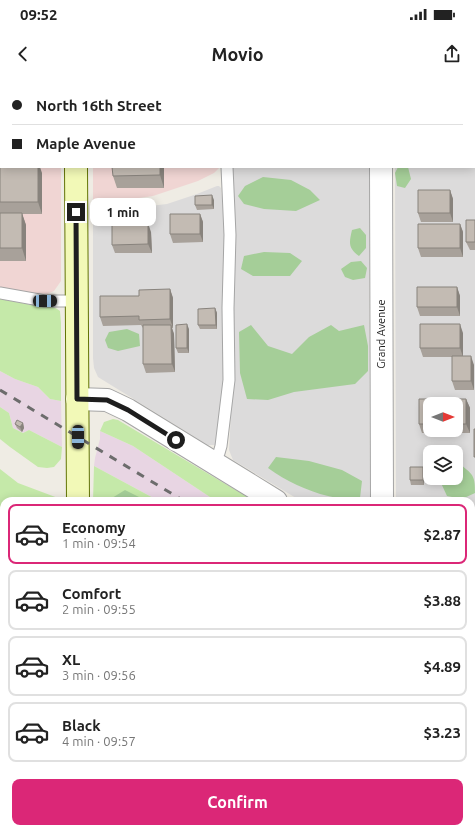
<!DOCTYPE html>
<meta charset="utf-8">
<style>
body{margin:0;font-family:Ubuntu,sans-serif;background:#f6f6f6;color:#222;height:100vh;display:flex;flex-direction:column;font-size:15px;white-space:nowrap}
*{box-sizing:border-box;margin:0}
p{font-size:13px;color:#767676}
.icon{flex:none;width:22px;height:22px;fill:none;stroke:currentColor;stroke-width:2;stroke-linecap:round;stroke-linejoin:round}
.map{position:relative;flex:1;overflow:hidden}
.drawer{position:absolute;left:0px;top:417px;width:475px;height:336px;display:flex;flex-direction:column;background:#fff;border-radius:12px 12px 0 0;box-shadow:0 2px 10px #0003}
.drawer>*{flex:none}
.banner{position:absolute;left:0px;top:0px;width:475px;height:88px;box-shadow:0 2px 10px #0003;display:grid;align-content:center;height:88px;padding:0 12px;background:#fff}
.needle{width:26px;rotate:90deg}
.buttons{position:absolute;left:423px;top:317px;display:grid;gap:8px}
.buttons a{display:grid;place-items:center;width:40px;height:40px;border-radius:8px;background:#fff;box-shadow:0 2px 10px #0003;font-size:20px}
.end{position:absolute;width:18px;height:18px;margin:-9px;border:5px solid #1e1e1e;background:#fff;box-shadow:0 0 0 2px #fff}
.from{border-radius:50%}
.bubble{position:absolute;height:28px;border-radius:8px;background:#fff;box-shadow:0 2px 10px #0003;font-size:13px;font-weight:700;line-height:28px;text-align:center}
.car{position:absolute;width:12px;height:24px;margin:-12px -6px;border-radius:5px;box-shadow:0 0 3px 1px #0007;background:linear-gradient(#222 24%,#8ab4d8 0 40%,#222 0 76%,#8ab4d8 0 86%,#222 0)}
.banner b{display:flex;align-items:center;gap:14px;height:38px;font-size:15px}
.banner b+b{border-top:1px solid #e0e0e0}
.banner i{width:10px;height:10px;background:#222}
ul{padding:7px 0 0;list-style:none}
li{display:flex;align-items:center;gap:12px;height:60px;margin:0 8px 6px;padding:0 4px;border:2px solid #e0e0e0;border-radius:8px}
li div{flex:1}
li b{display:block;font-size:15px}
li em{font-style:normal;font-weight:700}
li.selected{border-color:#db2777}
li>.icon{width:36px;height:36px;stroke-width:1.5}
.action{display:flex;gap:8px;margin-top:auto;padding:8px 12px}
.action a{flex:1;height:46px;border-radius:8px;background:#db2777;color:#fff;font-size:16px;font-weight:700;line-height:46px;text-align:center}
.status{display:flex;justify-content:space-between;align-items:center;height:28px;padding:0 20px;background:#fff;direction:ltr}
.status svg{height:11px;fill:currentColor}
header{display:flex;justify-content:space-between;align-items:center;height:52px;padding:0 12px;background:#fff;font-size:18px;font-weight:700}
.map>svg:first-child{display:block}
.residential{fill:#dcdbdb;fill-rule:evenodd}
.commercial{fill:#f0d5d3}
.industrial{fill:#e8d5e3}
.grass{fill:#c5e9a9}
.forest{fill:#a5ce98}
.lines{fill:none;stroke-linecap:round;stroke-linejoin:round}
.lane-casing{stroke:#a5a5a5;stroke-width:13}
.street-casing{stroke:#a5a5a5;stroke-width:24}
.secondary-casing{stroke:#627405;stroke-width:24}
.lane{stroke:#fff;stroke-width:11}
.street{stroke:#fff;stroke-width:22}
.secondary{stroke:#f2f9b7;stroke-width:22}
.rail{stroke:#6c6c6c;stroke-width:3;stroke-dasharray:8 8;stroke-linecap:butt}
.wall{fill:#a8a19a;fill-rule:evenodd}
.shaded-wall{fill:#88837d}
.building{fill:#c3bbb3;stroke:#88837d}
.route{stroke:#1e1e1e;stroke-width:5}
.labels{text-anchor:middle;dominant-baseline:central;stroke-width:3.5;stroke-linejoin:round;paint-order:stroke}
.street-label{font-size:11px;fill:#1e1e1e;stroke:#fff}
</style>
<div class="status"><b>09:52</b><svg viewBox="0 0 49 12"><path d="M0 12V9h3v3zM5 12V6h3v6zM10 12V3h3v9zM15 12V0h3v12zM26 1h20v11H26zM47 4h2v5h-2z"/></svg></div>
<header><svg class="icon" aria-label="back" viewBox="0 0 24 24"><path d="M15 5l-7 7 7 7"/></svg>Movio<svg class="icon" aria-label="share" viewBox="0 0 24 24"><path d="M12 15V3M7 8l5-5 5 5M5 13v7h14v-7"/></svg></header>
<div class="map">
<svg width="475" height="753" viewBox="0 0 475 753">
<rect width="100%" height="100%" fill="#efece4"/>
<!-- residential -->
<path class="residential" d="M394 0H475V473H471V421H396L395 87H474V1ZM430 324H456V350H430ZM430 372H456V398H430Z
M231 87H369L370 421H301L233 380 229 370 233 295Z
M217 106H219L221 108 226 158 224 303 220 353 215 365H208L98 297 94 288 93 278V137L116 130 167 124 197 114Z"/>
<!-- commercial -->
<path class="commercial" d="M0 0H61L1 1V87H61V201L54 211 47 214 16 212 0 208Z
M93 87H220L214 93 198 101 153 116 97 124 93 119Z
M471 497H475V582L471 579Z"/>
<!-- industrial -->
<path class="industrial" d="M0 291 15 299 38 307 50 319 61 321 62 367 29 350 23 353 13 348 9 333 0 327Z
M100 351 133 366 216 421H159L94 386 95 378 100 359Z
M471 579 475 582V611L471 608Z
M0 580H4V721H0Z
M95 749H329V753H95Z"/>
<!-- grass -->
<path class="grass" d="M0 219C11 221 21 223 32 225 41 226 52 224 60 231L61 243V321L50 319 38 307 15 299 0 291Z
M0 327 9 333 13 348 23 353 29 350 62 367 61 379 54 387 47 388 38 387 10 367 0 359Z
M113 339 118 340 254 421H216L133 366 100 351 104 342Z
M94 386 159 421H93Z
M0 389 18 403 58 418 60 421H4V580H0Z
M471 608 475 611V729L471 724Z
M471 745 475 749V753H329V749H471Z"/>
<!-- forest -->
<path class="forest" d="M398 87H408L411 99 405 108 397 106 395 93Z
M263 97 291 100 310 110 320 120 296 131 264 129 244 124 238 116 245 106Z
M360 148 366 155V168L359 176C348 168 349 163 352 150Z
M264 172 290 173 302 181 290 196H253L241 189 244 176Z
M361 181 367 188 365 198 353 200 345 197 341 189 351 182Z
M251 245 268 266 292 274 309 257 331 245 339 251 364 245 368 266V291L355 304 294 312 268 320 247 319 240 293 239 252Z
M127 249 139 254 140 266 118 271 108 268 105 260 109 252Z
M276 377 309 381 342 390 362 401 360 418C350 418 338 419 328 416 307 411 286 401 268 388Z
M461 385C474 395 475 397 475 413L462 419 447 416 441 403 444 398H456V387Z
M125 410 147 421H112V418Z
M0 726H4V749H45V751L42 753H0Z"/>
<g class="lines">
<!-- lane casing -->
<g class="lane-casing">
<path id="lane" d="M228 0V1
M0 213 45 221H77
M213 382 219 373 221 366 229 300 228 228 230 155 227 87"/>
</g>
<!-- street casing -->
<g class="street-casing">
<path id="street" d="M380 0V1
M381 87 382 421
M77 319 107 320 128 330 276 421
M471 485H475"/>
</g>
<!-- secondary casing -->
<g class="secondary-casing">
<path id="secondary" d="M76 0V1
M76 87 78 421
M78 749V753"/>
</g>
<!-- lane -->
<use href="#lane" class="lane"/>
<!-- street -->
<use href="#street" class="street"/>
<!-- secondary -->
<use href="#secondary" class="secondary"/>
<!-- rail -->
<path class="rail" d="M0 310 184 421
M471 594 475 597"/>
</g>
<!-- wall -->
<path class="wall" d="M475 0V14H474V1Z
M0 81 42 93V134H22L26 145V181H0Z
M164 87V108H117L113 96Z
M450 110 453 119V142H421L418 133Z
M214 120V129L197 130 195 125Z
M200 134 203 142V162L173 163 170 154Z
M475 140V170H470L466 162Z
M460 144 463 152V177H421L418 168Z
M151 152 152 173H115L112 165Z
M457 207 460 216V236H420L417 227Z
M170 209 173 218V248H172L174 254 175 292 146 293 143 284V248L141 245 103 246 100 237 139 216Z
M215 228 217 233V249H200L198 245Z
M189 249V273H178L176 268Z
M463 253V276L474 285V310H455L452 301V277H423L420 268Z
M419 319H466L470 328V353H422L419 344ZM430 324H456V350H430Z
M23 343 24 348 22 352 17 348 15 344Z
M423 387 424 392V405H411L410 400Z"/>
<!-- shaded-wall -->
<path class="shaded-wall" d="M38 87H40L42 93V134L38 122Z
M160 87H164V108L160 95Z
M450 110 453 119V142L450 133Z
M212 115 214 120V129L212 125Z
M22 133 26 145V181L22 168Z
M200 134 203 142V162L200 154Z
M148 143 151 152 152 173 148 164Z
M460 144 463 152V177L460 168Z
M457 207 460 216V236L457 227Z
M170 209 173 218V248L170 239Z
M215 228 217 233V249L216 245Z
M187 244 189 249V273L187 268Z
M460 244 463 253V277L460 268Z
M171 245 174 254 175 292 172 284Z
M471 276 474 285V310L471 301Z
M466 319 470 328V353L466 344Z
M23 343 24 348 22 352 20 347Z
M423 387 424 392V405L423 400Z
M221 749H224L225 753H221Z"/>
<!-- building -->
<path class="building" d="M110 0H196V1H110Z
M300 0H333V1H300Z
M463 0H475V5H474V1H463Z
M0 81H1V87H38V122H0Z
M112 87H160V95L113 96Z
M418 110H450V133H418Z
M212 115V125H195V116Z
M0 133H22V168H0Z
M170 134H200V154H170Z
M466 140H475V162H466Z
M112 143H148V164L112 165Z
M418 144H460V168H418Z
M417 207H457V227H417Z
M170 209V239L139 240V236L100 237V216H139V210Z
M215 228 216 245H198V229Z
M187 244V268H176V245Z
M420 244H460V268H420Z
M143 245H171L172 284H143Z
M452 276H471V301H452Z
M419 319H466V344H456V324H430V344H419Z
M17 340 23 343 20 347 15 344Z
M474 349H475V377H474Z
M410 387H423V400H410Z
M188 749H221V753H188Z"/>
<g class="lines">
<!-- route -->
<path class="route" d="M76 132 77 319 107 320 128 330 176 360"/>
</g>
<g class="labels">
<!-- street labels -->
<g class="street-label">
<text transform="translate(381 254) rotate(-90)">Grand Avenue</text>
</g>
</g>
</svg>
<div class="buttons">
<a><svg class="needle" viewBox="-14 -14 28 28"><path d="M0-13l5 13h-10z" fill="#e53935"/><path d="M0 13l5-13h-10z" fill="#767676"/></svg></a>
<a><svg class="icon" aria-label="layers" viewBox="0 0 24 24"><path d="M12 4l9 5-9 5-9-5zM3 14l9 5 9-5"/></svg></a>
</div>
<i class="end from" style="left:176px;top:360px"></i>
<i class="end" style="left:76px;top:132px"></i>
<div class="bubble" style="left:90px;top:118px;width:66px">1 min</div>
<i class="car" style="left:45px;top:221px;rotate:90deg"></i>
<i class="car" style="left:78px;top:357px;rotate:180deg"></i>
<div class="banner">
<b><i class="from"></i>North 16th Street</b>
<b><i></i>Maple Avenue</b>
</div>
<section class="drawer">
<ul>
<li class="selected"><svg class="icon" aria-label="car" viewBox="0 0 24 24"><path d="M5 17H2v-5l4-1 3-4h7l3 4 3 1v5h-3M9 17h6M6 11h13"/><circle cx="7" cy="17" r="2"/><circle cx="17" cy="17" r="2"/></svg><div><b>Economy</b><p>1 min · 09:54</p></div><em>$2.87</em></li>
<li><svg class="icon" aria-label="car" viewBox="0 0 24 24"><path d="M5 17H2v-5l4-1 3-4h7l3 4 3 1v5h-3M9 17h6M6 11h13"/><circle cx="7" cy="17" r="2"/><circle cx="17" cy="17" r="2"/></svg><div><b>Comfort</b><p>2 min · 09:55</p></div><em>$3.88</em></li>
<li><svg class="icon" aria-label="car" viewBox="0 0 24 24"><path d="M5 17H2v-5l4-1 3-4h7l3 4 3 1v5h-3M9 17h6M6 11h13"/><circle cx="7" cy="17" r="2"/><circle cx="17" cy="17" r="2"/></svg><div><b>XL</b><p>3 min · 09:56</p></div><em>$4.89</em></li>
<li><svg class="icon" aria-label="car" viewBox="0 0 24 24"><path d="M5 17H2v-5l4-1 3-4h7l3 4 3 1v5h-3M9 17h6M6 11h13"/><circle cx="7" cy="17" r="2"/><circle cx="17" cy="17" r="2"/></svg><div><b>Black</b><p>4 min · 09:57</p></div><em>$3.23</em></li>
</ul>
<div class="action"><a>Confirm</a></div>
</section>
</div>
